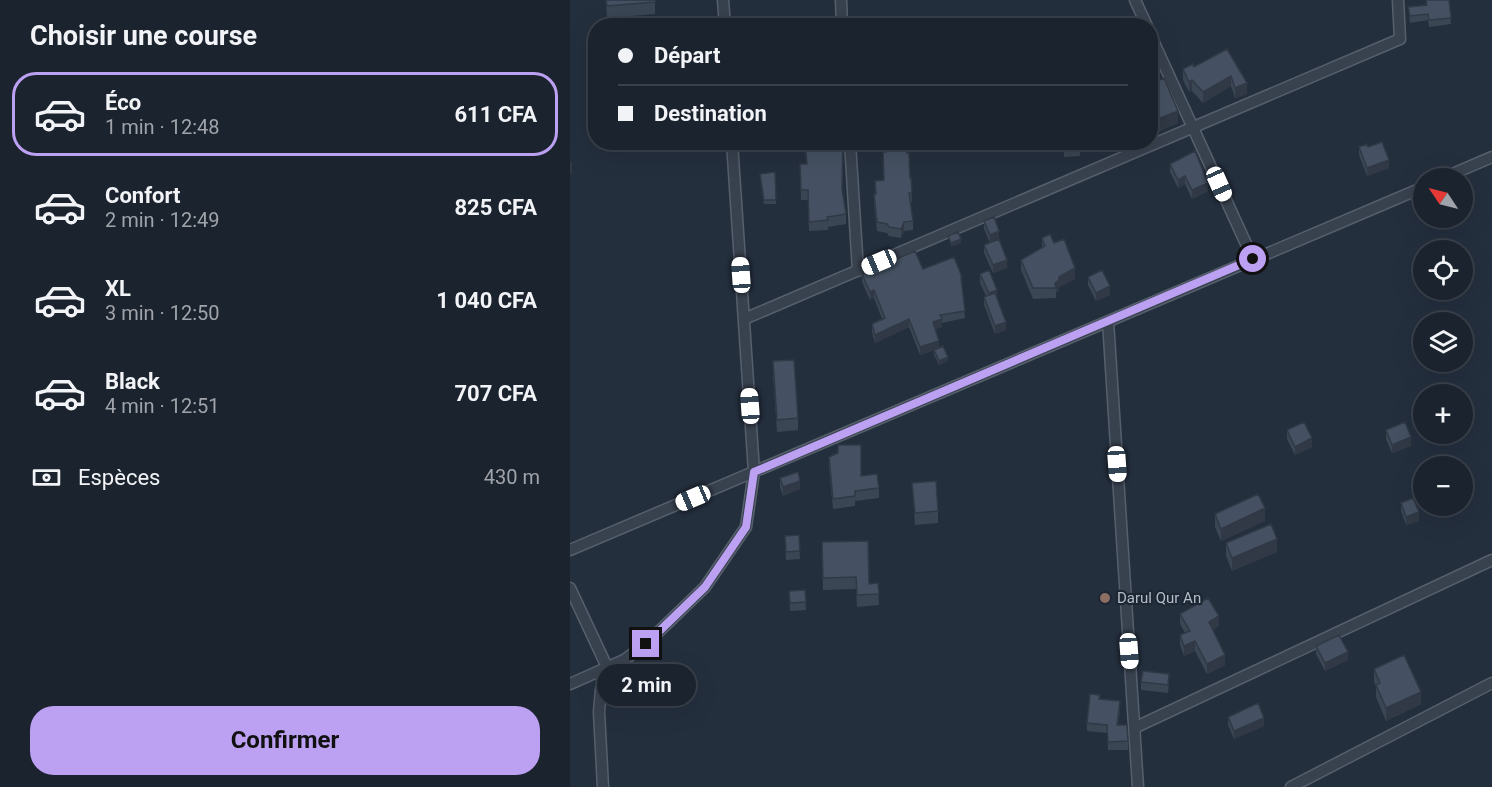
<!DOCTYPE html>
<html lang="fr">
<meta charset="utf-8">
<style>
body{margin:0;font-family:Roboto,sans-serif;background:#242b36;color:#f1f3f6;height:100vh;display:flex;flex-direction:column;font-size:22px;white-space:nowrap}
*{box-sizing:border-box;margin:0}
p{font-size:20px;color:#a0a4aa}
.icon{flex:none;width:33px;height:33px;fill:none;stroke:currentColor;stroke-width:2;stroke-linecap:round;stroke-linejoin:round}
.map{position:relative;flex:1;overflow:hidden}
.panel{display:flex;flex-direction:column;background:#1b232e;width:570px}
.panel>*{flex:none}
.hud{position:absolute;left:18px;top:18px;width:570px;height:132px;border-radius:24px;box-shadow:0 6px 24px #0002,0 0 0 2px #39404a;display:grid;align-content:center;height:132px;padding:0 30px;background:#1b232e}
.needle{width:39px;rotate:305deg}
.controls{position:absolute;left:843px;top:168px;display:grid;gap:12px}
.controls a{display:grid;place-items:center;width:60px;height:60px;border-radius:50%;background:#1b232e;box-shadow:0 6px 24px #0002,0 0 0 2px #39404a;font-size:30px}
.end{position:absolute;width:27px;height:27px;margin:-14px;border:8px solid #bca0f2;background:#111;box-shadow:0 0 0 3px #111}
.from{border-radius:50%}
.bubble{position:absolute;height:42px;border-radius:21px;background:#1b232e;box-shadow:0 6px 24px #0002,0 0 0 2px #39404a;font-size:20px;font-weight:700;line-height:42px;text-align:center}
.car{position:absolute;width:18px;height:36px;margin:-18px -9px;border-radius:8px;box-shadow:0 0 4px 2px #0007;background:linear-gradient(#fff 24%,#345 0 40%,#fff 0 76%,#345 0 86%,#fff 0)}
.hud b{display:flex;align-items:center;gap:21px;height:57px;font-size:22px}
.hud b+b{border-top:2px solid #39404a}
.hud i{width:15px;height:15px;background:#f1f3f6}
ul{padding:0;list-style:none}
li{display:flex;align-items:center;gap:18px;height:84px;margin:0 12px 9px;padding:0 18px;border:3px solid transparent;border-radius:24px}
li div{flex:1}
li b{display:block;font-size:22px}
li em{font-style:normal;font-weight:700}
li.current{border-color:#bca0f2}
li>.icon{width:54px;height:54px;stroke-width:1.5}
h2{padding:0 30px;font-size:27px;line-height:72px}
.pay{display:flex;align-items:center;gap:15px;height:66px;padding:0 30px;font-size:22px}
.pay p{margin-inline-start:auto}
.cta{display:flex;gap:12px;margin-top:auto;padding:12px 30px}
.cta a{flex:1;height:69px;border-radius:24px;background:#bca0f2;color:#111;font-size:24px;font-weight:700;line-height:69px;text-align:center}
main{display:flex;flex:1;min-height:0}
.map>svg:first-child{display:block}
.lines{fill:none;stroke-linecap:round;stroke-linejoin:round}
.minor-casing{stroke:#565f6c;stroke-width:13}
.minor{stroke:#38414e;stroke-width:10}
.wall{fill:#3b4654}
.shaded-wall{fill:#303945}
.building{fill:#455162;stroke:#303945;stroke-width:1.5}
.route{stroke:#bca0f2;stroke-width:8}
.education-dot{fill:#8d6e63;stroke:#1d2633;stroke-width:2}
.labels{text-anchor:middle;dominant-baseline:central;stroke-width:4.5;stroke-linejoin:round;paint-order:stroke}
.poi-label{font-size:15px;fill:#b4bcc9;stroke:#1d2633;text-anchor:start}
</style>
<main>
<section class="panel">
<h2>Choisir une course</h2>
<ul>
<li class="current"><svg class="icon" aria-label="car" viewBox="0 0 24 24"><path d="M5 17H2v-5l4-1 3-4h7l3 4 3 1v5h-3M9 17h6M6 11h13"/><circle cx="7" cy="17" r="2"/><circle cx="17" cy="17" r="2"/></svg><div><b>Éco</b><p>1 min · 12:48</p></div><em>611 CFA</em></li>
<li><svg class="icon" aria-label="car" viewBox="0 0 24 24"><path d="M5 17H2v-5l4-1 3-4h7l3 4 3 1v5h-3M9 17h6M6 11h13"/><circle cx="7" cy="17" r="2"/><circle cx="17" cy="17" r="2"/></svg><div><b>Confort</b><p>2 min · 12:49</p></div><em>825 CFA</em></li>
<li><svg class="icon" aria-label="car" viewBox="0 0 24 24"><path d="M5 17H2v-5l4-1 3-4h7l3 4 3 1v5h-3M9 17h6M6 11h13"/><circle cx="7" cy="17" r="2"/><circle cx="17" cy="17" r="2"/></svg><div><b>XL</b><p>3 min · 12:50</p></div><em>1 040 CFA</em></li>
<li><svg class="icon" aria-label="car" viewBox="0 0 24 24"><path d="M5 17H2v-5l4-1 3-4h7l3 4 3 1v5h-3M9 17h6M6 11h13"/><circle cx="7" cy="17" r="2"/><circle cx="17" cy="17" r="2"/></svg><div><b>Black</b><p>4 min · 12:51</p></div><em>707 CFA</em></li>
</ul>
<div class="pay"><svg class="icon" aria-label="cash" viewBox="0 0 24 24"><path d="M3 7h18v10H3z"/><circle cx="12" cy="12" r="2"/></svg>Espèces<p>430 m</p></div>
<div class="cta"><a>Confirmer</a></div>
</section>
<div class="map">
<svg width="922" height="787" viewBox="0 0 922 787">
<rect width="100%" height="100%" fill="#242f3e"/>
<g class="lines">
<!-- minor casing -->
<g class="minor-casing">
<path id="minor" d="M153 0 155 26
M271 0 272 26
M565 0 577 26
M580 34 683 259
M280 142 288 271
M873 178 922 157
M174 319 830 39 828 0
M538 321 568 787
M0 550 854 187
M0 588 37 667 31 689 29 712 33 787
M0 684 54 660 76 644 135 587 176 527 184 472 162 142
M564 728 922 560
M721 787 922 683"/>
</g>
<!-- minor -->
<use href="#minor" class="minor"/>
</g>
<!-- wall -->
<path class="wall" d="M36 0H85V14L37 18Z
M856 0H879L881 24 859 27 858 20 840 23 838 7 856 5Z
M657 49 677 94 665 98 661 86 633 103 622 91 619 92 613 80V69L624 67Z
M580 84 608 123 583 134 580 128Z
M235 142 272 190 276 214V224L258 227V230L239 231 238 200H231L230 164H236Z
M493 142H510V156L494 157Z
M789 147H798L819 168 797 176 789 155Z
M600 164 638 191 622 199 615 184 608 188 600 172Z
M205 172 206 204H194L190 174Z
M341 178 342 202H340L343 221V230L334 231 331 238 319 236 317 233 307 231 304 203V194H306L305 181Z
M414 221 429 239 437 268 423 273 414 253V245L420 243 414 229Z
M472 238 484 243 505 279 489 287V291L486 293V298L463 299 451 270V260L472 249Z
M353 269 392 285 395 318 372 323V327L365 329 369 349 378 361 369 365 364 355V350L350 355 339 327 305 343 302 332V324L312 319 304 298 300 300 292 282V274Z
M410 274 427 298 436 330 425 334 414 305V297L416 296 410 283Z
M518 277 540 295 526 301 518 285Z
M203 361 228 418V430L207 432 203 374Z
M717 430 742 447 725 455 717 439Z
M816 430 841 446 822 453 816 439Z
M259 457 291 476 309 488V498L285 501V506L263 509 259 467Z
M210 478 230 489 213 496 210 487Z
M342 483 368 511V523L345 525Z
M831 503 849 521 836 525 831 511Z
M645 514 695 521 651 541 645 527Z
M229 535 230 559 216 560 215 536Z
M252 542 299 584 308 583 309 605 287 607 286 589 253 590Z
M656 543 707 552 662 571 656 556Z
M235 590 236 610 220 611 219 591Z
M610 614 649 626 643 630 655 665 637 674 625 651 614 656 610 645V635L615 633 610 624Z
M746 646 778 660 755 671 746 654Z
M804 669 851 704 816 721 806 697V687L804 681Z
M571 682H599L598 693 571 690Z
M530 699 550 710 548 725 558 741V750H538L537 733 517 731V723Z
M658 717 694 726 664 739 658 725Z"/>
<!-- shaded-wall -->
<path class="shaded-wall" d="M661 76V86L633 103V92Z
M622 80V91L619 92V82Z
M677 83V94L665 98V88Z
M608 111V123L583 134V121Z
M819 160V168L797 176V168Z
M2 161V173L0 174V162Z
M615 176V184L608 188V180Z
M638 183V191L622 199V190Z
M334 222V231L331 238V229Z
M429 231V239L420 243V235Z
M391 239V243L381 247V243Z
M437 260V268L423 273V265Z
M505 268V279L489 287V291L486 293 485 283 489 277Z
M540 286V295L526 301V293Z
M304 290V298L300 300V292Z
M427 290V298L419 301V293Z
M339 319V327L305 343V335Z
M372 319V327L363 330V322Z
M436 322V330L425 334V326Z
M369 341V349L350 355V347Z
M378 357V361L369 365V361Z
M841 437V446L822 453V445Z
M742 438V447L725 455V447Z
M230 481V489L213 496V487Z
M695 508V521L651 541V529Z
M849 512V521L836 525V517Z
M707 539V552L662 571V558Z
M649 616V626L639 632V622Z
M625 641V651L614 656V646Z
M778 652V660L755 671V663Z
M655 655V665L637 674V664Z
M851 692V704L816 721V708Z
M694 718V726L664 739V731Z"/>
<!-- building -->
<path class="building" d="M36 0H85V2L37 6Z
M856 0H879L881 18 859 20 858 14 840 16 838 7 857 5Z
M657 49 677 83 665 88 661 76 633 92 622 80 619 82 613 69 623 64 624 67Z
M594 78 608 111 583 121 580 115V84Z
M235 142H273L272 189 276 214 257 217 258 220 239 222 238 190H231L230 164H237Z
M316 142H337V153H339L340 178H341L342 193H339L343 221 334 222 331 229 319 227 317 224 307 222 304 194H306L305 181 314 180 313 152H316Z
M493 142H510V147L494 148Z
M812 142 819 160 797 168 789 147 797 144 798 147Z
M625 151 638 183 622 190 615 176 608 180 600 164Z
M205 172 206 200H194L190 174Z
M424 217 429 231 420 235 414 221Z
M388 232 391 239 381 243 378 236Z
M480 234 484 243 494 239 505 268 489 277V280L485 283 486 288H463L451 260 475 246 472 238Z
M429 239 437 260 423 265 414 245Z
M345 251 353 269 384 257 392 277H391L395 311 370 315 372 319 363 322 369 341 350 347 339 319 305 335 302 324 315 318 304 290 300 292 292 274Z
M419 270 427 290 419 293 410 274Z
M532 270 540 286 526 293 518 277Z
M425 293 436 322 425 326 414 297Z
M373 346 378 357 369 361 364 350Z
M224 360 228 418 207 420 203 361Z
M734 422 742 438 725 447 717 430Z
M835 422 841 437 822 445 816 430Z
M268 445H291V476L307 474 309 488 285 491V496L263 499 259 457 268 453Z
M228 472 230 481 213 487 210 478Z
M366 481 368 511 345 513 342 483Z
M688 494 695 508 651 529 645 514Z
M843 498 849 512 836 517 831 503Z
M701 524 707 539 662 558 656 543Z
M229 535 230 551 216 552 215 536Z
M298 541 299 584 308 583 309 594 287 595 286 577 253 578 252 542Z
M235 590 236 602 220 603 219 591Z
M638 598 649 616 639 622 655 655 637 664 625 641 614 646 610 635 620 631 610 614Z
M769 635 778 652 755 663 746 646Z
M834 655 851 692 816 708 806 685 810 683 804 669Z
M573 671 599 674 598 685 571 682Z
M520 694 530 695 529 699 550 701 547 725H557L558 741 538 742 537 725 517 723Z
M688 703 694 718 664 731 658 717Z"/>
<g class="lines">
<!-- route -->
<path class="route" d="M76 644 135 587 176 527 184 472 683 259"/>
</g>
<!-- markers -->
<circle class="education-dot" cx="535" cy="598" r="6"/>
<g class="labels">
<!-- poi labels -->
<g class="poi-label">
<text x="547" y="598">Darul Qur An</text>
</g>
</g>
</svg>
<div class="controls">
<a><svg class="needle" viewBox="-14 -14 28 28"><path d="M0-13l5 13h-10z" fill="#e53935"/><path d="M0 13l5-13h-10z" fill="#a0a4aa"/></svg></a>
<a><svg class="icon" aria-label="locate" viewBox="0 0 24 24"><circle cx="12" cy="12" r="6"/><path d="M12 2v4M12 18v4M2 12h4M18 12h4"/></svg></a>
<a><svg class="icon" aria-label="layers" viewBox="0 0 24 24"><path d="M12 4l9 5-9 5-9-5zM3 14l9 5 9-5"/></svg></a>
<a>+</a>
<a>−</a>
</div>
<i class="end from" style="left:683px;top:259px"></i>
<i class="end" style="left:76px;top:644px"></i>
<div class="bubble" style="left:27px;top:664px;width:99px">2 min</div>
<i class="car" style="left:649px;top:184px;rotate:156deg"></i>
<i class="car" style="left:309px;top:262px;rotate:247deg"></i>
<i class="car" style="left:171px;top:275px;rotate:356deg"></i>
<i class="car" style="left:180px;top:406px;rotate:356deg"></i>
<i class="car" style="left:547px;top:464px;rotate:176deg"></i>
<i class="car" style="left:123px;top:498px;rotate:247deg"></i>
<i class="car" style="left:559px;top:651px;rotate:176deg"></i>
<div class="hud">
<b><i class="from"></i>Départ</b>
<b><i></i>Destination</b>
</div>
</div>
</main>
